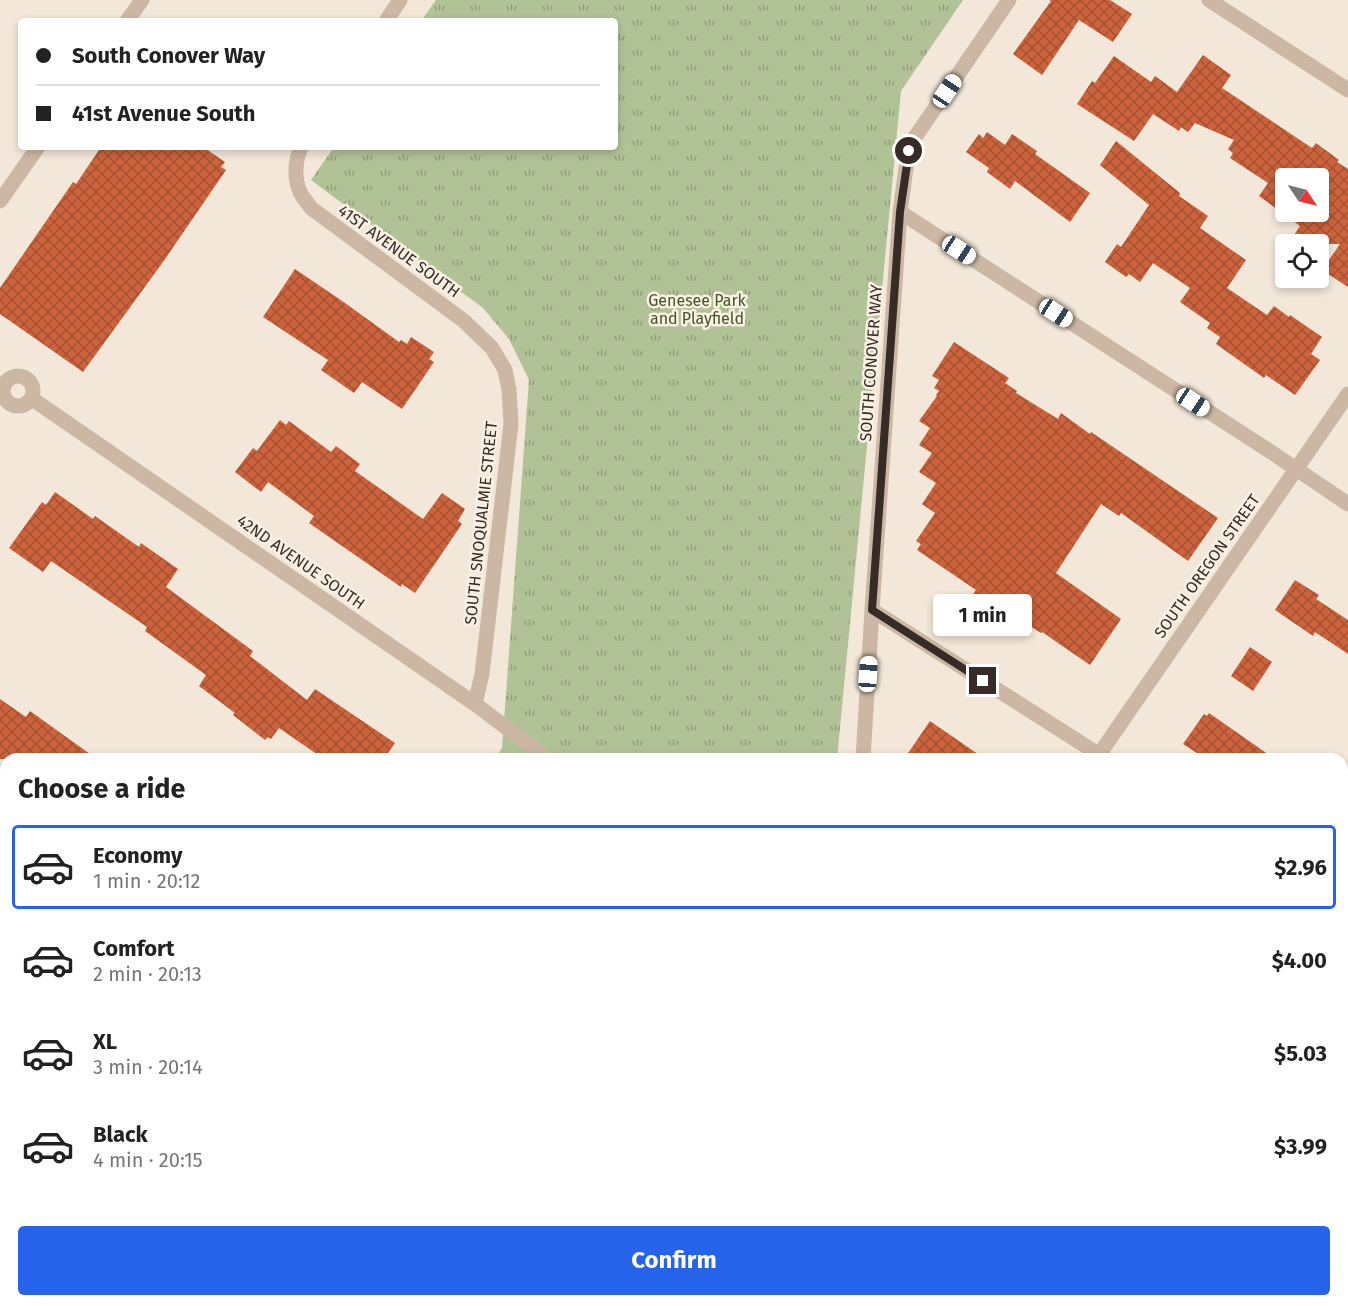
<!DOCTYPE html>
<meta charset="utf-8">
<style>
body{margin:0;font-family:"Fira Sans",sans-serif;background:#f6f6f6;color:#222;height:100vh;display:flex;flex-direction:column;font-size:22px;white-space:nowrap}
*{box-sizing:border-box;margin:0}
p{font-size:20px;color:#767676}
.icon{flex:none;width:33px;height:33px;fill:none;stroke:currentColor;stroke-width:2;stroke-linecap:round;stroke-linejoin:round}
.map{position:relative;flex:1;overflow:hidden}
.panel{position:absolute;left:0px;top:753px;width:1348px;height:554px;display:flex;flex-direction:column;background:#fff;border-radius:18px 18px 0 0;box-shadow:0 3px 9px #0003}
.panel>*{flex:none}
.banner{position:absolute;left:18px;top:18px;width:600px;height:132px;border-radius:6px;box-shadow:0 3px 9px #0003;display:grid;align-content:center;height:132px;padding:0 18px;background:#fff}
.needle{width:39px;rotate:125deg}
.fabs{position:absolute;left:1275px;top:168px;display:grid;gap:12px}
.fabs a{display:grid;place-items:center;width:54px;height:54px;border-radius:6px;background:#fff;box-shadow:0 3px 9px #0003;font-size:30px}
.end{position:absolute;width:27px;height:27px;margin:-14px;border:8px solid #362b26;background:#fff;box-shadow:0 0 0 3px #fff}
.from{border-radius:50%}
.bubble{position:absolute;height:42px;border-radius:6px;background:#fff;box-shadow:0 3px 9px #0003;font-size:20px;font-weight:700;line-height:42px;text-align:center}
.car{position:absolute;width:18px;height:36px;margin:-18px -9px;border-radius:8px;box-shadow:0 0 4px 2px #0007;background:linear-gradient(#fff 24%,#345 0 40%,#fff 0 76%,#345 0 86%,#fff 0)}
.banner b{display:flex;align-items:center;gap:21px;height:57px;font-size:22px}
.banner b+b{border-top:2px solid #e0e0e0}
.banner i{width:15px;height:15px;background:#222}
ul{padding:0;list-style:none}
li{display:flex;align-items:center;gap:18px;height:84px;margin:0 12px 9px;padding:0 6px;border:3px solid transparent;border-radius:6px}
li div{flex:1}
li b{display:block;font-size:22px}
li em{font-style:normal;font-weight:700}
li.selected{border-color:#2563eb}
li>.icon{width:54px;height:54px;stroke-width:1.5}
h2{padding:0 18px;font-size:27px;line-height:72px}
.cta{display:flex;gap:12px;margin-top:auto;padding:12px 18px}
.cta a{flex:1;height:69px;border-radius:6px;background:#2563eb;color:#fff;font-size:24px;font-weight:700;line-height:69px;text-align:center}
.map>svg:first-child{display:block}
.grass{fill:url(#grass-tufts)}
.building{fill:url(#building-cross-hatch);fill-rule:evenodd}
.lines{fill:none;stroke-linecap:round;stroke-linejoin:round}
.street{stroke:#cbb7a3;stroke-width:15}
.route{stroke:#362b26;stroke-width:8}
.labels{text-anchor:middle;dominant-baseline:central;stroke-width:5;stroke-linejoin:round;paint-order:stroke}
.street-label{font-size:16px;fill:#362b26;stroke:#faf1e4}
.park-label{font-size:16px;fill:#435528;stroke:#faf1e4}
</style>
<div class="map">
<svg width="1348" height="1306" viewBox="0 0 1348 1306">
<defs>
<pattern id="grass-tufts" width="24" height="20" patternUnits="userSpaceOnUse" patternTransform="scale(1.5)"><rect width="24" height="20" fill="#b2c297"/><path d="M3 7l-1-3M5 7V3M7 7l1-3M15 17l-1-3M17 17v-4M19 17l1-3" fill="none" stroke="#929e7b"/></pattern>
<pattern id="building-cross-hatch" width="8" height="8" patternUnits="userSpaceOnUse" patternTransform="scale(1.5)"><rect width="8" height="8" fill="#cc633c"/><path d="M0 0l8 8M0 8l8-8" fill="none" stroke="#a65232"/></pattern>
</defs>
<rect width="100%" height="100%" fill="#f2e7d8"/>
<!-- grass -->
<path class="grass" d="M436 0H963L901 91 837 759H495L502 748 529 380 509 339 483 308 311 180 334 147H615V21H421Z
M6 1140V1300H984L992 1306H4L0 1303V1149Z"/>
<!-- building -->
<path class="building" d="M1049 0H1110L1132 14 1113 42 1079 20 1042 75 1013 54 1051 1Z
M1203 55 1231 75 1222 88 1312 148 1316 143 1339 160 1337 162 1348 169V287L1322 270 1340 244H1288L1300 226 1259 196 1268 183 1230 158 1233 153 1228 149 1234 140 1195 123 1188 132 1181 127 1179 131 1153 114 1134 141 1077 104 1092 81 1095 83 1114 56 1151 82 1155 76 1177 92ZM1286 178H1318V212H1286Z
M987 132 1005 145 1012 134 1037 151 1035 154 1090 193 1070 222 1015 181 1010 189 987 172 989 168 966 152 979 134 983 138Z
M1116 141 1180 193 1179 196 1208 216 1200 228 1246 260 1227 288 1267 315 1274 306 1289 317 1290 315 1322 337 1311 354 1320 360 1295 395 1266 375 1264 378 1216 344 1220 337 1207 328 1210 323 1180 302 1190 288 1153 263 1140 282 1129 274 1126 277 1105 262 1117 244 1121 247 1149 205 1100 165Z
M101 147H203L225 162 221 167 226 170 163 262 83 372 0 314V288L73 182 76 184Z
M295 269 345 303 399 342 401 340 407 344 411 337 434 352 429 359 434 362 402 409 362 382 354 393 321 370 328 360 263 317Z
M954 342 1009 378 1005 383 1017 391 1016 393 1058 419 1061 413 1090 434 1091 432 1218 518 1188 561 1121 513 1119 516 1101 504 1056 573 1121 619 1090 665 1042 632 1041 633 1030 626 1024 634 970 598 976 590 917 550 921 544 916 541 935 513 922 504 936 483 919 472 932 453 919 445 930 428 919 421 937 396 936 395 939 391 934 388 939 380 932 376Z
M280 420 286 425 289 421 331 452 336 446 360 464 355 471 423 519 442 493 465 509 458 521 462 524 415 593 402 584 401 587 309 523 314 516 268 482 261 492 235 472 253 448 257 451Z
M55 492 93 519 95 516 139 547 141 543 178 569 166 587 253 651 250 656 307 700 315 689 395 743 384 759H324L279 728 271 739 268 737 265 740 233 715 235 713 199 686 206 675 145 631 147 627 51 561 43 572 9 548 42 502 46 505Z
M1295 580 1319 595 1316 599 1348 620V654L1315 632 1313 636 1275 610Z
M1250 647 1272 662 1253 691 1231 676Z
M0 699 26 717 30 711 97 759H0Z
M1209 713 1275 759H1206L1183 744 1204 714 1207 716Z
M930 721 985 759H904Z"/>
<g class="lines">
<!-- street -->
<path class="street" d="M1209 0 1348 90
M127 21 142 0
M386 21 400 0
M301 147C295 161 294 178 300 192 302 197 308 203 311 208L464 321 492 348 505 370 509 390 511 424 482 674 475 704
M0 201 38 147
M900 212 1271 452 1348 504
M3 391a15 15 0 1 1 30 0a15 15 0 1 1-30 0Z
M31 398 475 704 548 759
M872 610 1106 759
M863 759 872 610 900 212 909 146 1009 0
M1096 759 1348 394
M0 861 6 866
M1342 921 1348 925
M1329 1300 1337 1306"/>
</g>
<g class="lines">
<!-- route -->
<path class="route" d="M909 151 900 212 872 610 983 681"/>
</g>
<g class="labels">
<!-- street labels -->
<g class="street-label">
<text transform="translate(399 251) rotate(36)">41ST AVENUE SOUTH</text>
<text transform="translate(871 363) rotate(-86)">SOUTH CONOVER WAY</text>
<text transform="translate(481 523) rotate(-84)">SOUTH SNOQUALMIE STREET</text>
<text transform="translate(301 562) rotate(35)">42ND AVENUE SOUTH</text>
<text transform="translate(1207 566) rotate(-55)">SOUTH OREGON STREET</text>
</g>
<!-- park labels -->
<g class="park-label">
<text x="697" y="300">Genesee Park<tspan x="697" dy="18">and Playfield</tspan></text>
</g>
</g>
</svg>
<div class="fabs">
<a><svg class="needle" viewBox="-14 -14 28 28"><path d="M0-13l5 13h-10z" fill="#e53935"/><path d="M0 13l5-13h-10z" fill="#767676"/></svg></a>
<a><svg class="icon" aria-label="locate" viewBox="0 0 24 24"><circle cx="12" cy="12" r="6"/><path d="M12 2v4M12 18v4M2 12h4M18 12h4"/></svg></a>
</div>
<i class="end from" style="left:909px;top:151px"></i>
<i class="end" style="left:983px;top:681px"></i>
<div class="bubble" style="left:933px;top:594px;width:99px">1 min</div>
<i class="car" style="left:947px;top:91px;rotate:34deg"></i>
<i class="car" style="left:959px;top:250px;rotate:123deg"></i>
<i class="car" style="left:1056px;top:313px;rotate:123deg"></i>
<i class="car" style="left:1193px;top:402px;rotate:123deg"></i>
<i class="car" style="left:868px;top:674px;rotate:4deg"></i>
<div class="banner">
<b><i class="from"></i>South Conover Way</b>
<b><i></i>41st Avenue South</b>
</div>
<section class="panel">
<h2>Choose a ride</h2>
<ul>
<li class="selected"><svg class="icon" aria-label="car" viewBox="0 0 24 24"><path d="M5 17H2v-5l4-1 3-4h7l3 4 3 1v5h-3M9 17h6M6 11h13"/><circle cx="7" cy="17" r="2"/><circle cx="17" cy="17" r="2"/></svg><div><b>Economy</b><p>1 min · 20:12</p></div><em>$2.96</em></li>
<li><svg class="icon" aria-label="car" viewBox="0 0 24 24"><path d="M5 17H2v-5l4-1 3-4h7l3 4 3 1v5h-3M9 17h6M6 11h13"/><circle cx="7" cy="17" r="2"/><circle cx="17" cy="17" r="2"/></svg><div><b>Comfort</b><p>2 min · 20:13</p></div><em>$4.00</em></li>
<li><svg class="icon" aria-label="car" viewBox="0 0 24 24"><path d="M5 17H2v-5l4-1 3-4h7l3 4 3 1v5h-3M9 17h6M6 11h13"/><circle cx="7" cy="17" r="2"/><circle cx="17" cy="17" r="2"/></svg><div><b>XL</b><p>3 min · 20:14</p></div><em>$5.03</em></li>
<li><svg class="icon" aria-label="car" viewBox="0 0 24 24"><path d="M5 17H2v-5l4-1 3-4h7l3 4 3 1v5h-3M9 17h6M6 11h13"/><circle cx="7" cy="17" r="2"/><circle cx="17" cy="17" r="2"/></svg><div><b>Black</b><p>4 min · 20:15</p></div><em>$3.99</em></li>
</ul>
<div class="cta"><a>Confirm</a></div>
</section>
</div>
